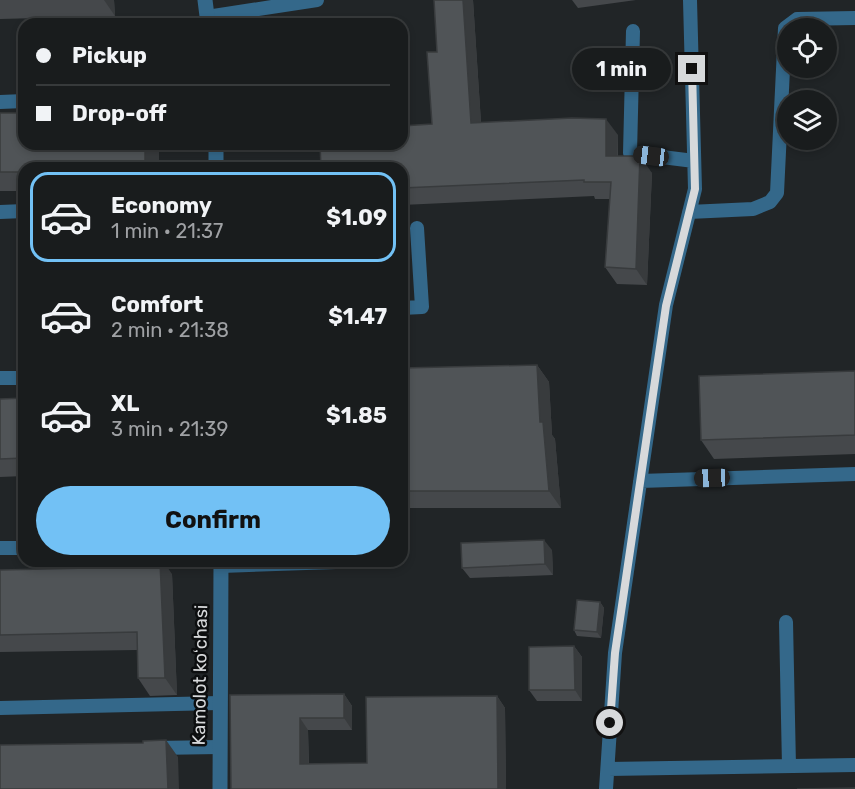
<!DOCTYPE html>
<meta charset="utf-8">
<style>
body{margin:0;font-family:Rubik,sans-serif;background:#26292a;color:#f1f3f6;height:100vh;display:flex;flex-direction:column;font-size:22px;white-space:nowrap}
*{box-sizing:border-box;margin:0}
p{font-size:20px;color:#9fa1a4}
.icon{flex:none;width:33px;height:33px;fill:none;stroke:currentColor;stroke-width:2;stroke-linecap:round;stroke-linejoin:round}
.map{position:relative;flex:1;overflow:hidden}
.drawer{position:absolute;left:18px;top:162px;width:390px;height:405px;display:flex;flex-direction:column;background:#191c1d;border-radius:18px;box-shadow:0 3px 9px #0003,0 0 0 2px #373a3b}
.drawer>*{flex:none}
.hud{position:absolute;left:18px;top:18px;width:390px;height:132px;border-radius:18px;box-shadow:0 3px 9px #0003,0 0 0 2px #373a3b;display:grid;align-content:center;height:132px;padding:0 18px;background:#191c1d}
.buttons{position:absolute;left:777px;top:18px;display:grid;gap:12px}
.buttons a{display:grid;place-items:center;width:60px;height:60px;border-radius:50%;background:#191c1d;box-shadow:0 3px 9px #0003,0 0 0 2px #373a3b;font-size:30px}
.end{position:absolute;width:27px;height:27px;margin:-14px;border:8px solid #d7d9db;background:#111;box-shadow:0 0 0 3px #111}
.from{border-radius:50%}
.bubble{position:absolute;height:42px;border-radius:21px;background:#191c1d;box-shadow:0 3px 9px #0003,0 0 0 2px #373a3b;font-size:20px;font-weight:700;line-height:42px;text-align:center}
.car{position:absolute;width:18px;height:36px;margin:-18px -9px;border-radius:8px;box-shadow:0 0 4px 2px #0007;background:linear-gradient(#222 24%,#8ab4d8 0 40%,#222 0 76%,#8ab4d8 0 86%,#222 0)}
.hud b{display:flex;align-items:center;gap:21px;height:57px;font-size:22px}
.hud b+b{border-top:2px solid #373a3b}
.hud i{width:15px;height:15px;background:#f1f3f6}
ul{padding:10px 0 0;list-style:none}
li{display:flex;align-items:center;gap:18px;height:90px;margin:0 12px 9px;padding:0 6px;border:3px solid transparent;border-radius:18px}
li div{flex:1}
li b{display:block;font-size:22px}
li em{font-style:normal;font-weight:700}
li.on{border-color:#72c1f5}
li>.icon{width:54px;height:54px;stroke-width:1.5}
.action{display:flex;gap:12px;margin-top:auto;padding:12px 18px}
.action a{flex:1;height:69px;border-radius:36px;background:#72c1f5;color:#111;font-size:24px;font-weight:700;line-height:69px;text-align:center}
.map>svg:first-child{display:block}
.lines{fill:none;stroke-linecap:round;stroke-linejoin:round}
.lane{stroke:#34688a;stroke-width:14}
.street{stroke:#34688a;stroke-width:15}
.wall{fill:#45484b}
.shaded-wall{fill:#383b3d}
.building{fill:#505457;stroke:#383b3d;stroke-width:1.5}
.route{stroke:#d7d9db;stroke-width:8}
.labels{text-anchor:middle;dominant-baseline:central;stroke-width:5;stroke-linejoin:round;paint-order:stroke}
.street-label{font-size:18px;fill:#d7d9db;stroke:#0c0e0f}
</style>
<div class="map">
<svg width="855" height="789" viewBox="0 0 855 789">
<rect width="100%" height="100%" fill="#212527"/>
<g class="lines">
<!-- lane -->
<path class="lane" d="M207 17 317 0
M633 31 630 153 694 161
M0 102 24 101
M0 212 24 211
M689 212 753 209 770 202 777 193 785 28 797 19 855 18
M402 308 422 307 417 228
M0 378H24
M640 481 855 474
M0 548H24
M221 566 336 562
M786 622 789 766
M0 708 219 703
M155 748 219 747
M608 769 855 765
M606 789 615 653 666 305 695 189 690 0"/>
<!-- street -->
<path class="street" d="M205 0 208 24
M216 144V168
M220 789 221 561"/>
</g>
<!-- wall -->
<path class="wall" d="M0 0H114L115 16 0 19Z
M434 0H473L481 122 618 135V156L652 173 647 285 617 284 605 267 610 199H595L594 196 402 205V168L432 124 437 52Z
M572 0H636L578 8Z
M0 113 159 144V168H24V191H0Z
M537 365 549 382 552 435 555 439 561 508H402V368Z
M855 371V454L714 459 701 440Z
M24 398V476L0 477V399Z
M552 550 553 575 470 578 462 568Z
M0 570 172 574 177 695 150 696 138 678 137 650 0 652Z
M600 602 604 608 601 638 577 636 574 630Z
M574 646 582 657V701H537L529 690Z
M344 694 352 706V730H308L309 764 367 763 497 696 505 708 506 789H231L230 695Z"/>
<!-- shaded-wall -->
<path class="shaded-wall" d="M104 0H114L115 16Z
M463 0H473L482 139 471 123Z
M606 119 618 135 617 173 606 156Z
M145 144H159V168H145Z
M640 156 652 173 647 285 636 269Z
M537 365 549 382 552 435 555 439 561 508 549 491 540 422Z
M544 540 552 550 553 575 545 564Z
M160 561H163L172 574 177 695 165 678Z
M600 602 604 608 601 638 597 632Z
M574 646 582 657V701L575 690Z
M344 694 352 706V730L344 718Z
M497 696 505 708 506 789H498Z
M300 718 308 730 309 776 300 764Z
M166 740 178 757 179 789H168Z"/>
<!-- building -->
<path class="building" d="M434 0H463L471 123 572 118 606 119V156H640L636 269 605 267 611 182H584V180L402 188V168H321L320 144H402V126L432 124 427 52H437Z
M0 113H24V144H145V168H24V172H0Z
M537 365 540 422H543L549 491H402V368Z
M855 371V435L701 440 699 376Z
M24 398V458L0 459V399Z
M544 540 545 564 462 568 461 543Z
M134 561H160L165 678H138L137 632 0 635V570L134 567Z
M577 600 600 602 597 632 574 630Z
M574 646 575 690H529V647Z
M344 694V718H300V764L367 763 366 697 497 696 498 789H231L230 695Z
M166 740 168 789H0V745L143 743V741Z
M855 788V789H797Z"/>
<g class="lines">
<!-- route -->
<path class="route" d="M610 723 615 653 666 306 695 189 692 69"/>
</g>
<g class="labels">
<!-- street labels -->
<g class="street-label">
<text transform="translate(200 675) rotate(-89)">Kamolot koʻchasi</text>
</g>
</g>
</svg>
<div class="buttons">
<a><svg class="icon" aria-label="locate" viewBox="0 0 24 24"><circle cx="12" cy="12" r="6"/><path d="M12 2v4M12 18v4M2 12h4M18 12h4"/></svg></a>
<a><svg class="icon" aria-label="layers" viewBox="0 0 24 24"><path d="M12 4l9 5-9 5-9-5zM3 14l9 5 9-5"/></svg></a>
</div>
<i class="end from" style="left:610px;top:723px"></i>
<i class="end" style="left:692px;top:69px"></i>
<div class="bubble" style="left:572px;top:48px;width:99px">1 min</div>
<i class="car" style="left:651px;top:156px;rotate:277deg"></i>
<i class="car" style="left:712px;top:478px;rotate:268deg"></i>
<div class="hud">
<b><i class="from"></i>Pickup</b>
<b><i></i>Drop-off</b>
</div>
<section class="drawer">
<ul>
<li class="on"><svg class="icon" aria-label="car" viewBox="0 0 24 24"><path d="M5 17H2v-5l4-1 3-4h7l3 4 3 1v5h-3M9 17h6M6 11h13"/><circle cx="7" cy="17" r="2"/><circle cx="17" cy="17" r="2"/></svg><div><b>Economy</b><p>1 min · 21:37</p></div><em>$1.09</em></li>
<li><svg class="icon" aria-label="car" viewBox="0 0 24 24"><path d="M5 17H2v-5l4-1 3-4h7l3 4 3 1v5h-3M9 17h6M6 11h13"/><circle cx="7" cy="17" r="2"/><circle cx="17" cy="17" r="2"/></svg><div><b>Comfort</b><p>2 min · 21:38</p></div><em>$1.47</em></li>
<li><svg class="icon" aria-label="car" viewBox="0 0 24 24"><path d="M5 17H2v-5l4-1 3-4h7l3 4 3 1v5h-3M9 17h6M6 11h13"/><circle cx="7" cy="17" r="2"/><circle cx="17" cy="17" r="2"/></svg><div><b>XL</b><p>3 min · 21:39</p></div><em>$1.85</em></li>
</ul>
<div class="action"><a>Confirm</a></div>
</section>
</div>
